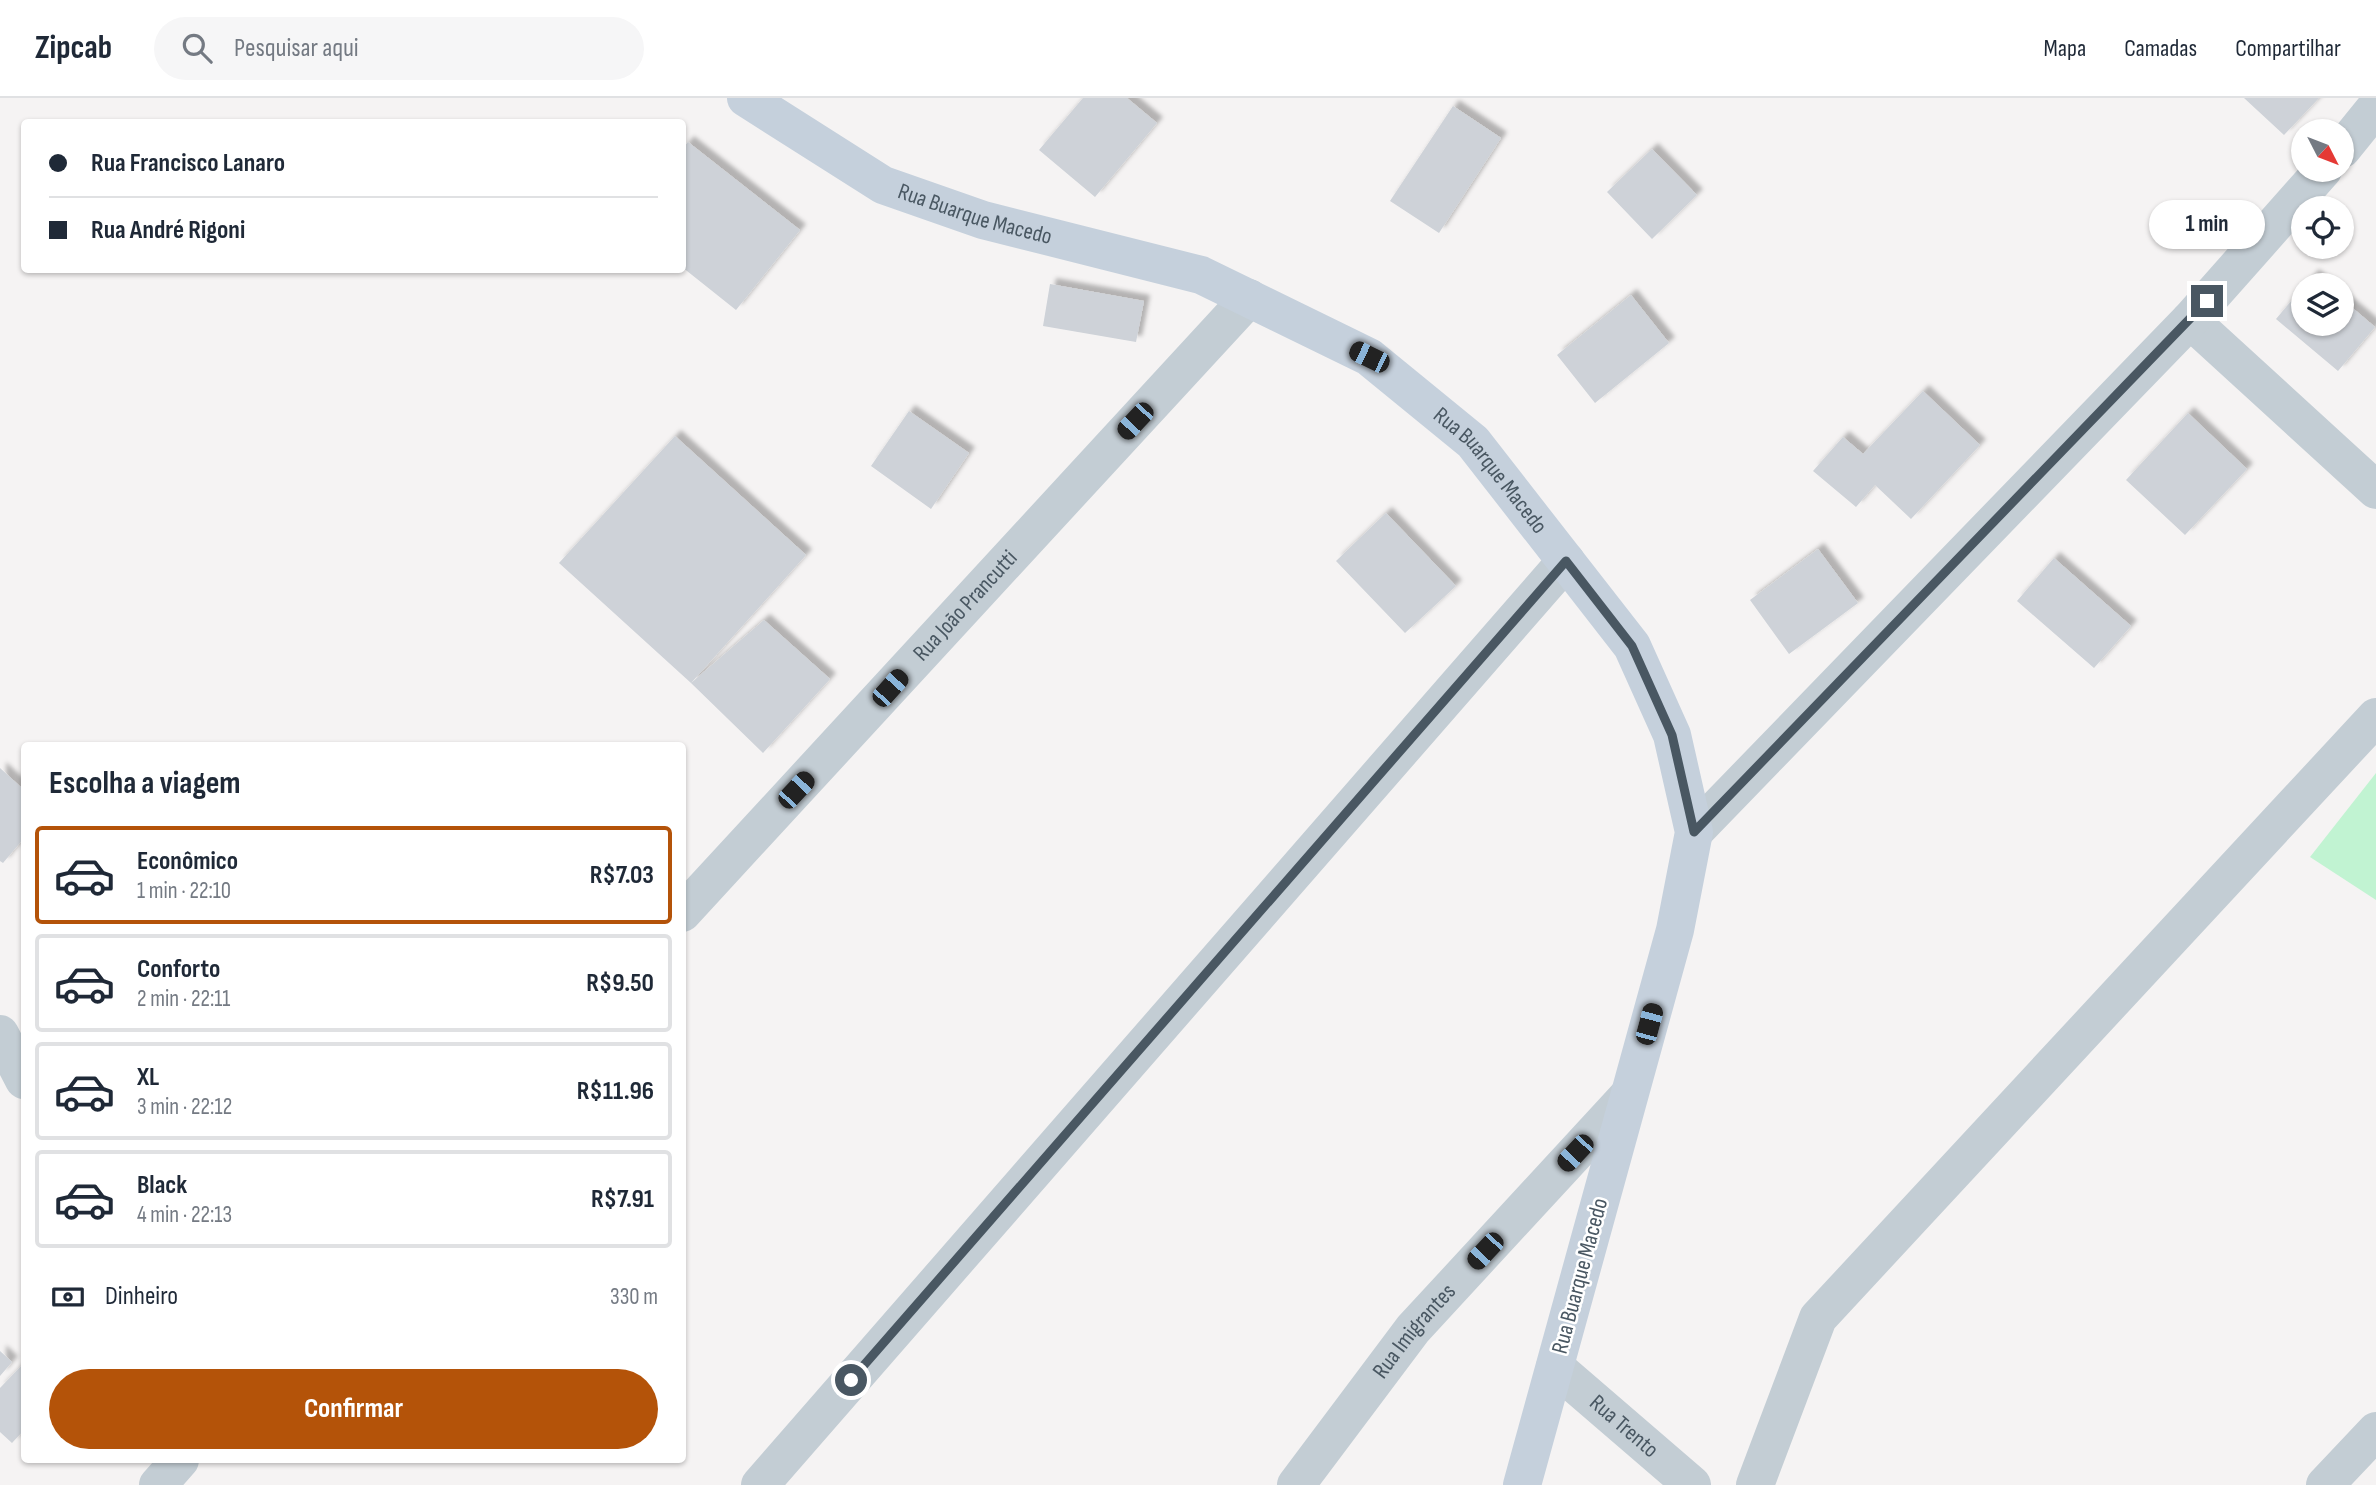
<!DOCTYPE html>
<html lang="pt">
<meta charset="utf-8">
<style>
body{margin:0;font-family:"Sofia Sans Condensed",sans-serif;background:#f6f6f7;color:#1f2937;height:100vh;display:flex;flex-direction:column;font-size:26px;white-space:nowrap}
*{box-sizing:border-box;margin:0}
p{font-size:23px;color:#747a83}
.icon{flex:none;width:38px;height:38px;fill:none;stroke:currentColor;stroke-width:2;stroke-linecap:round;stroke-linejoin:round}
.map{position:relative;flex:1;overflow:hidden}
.drawer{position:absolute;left:21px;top:644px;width:665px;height:721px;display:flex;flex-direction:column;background:#fff;border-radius:7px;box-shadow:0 2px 5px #0004}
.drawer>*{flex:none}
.guide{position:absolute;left:21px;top:21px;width:665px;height:154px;border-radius:7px;box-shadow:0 2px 5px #0004;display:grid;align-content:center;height:154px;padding:0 28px;background:#fff}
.needle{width:46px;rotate:132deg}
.fabs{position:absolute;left:2291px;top:21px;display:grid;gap:14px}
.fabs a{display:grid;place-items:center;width:63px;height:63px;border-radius:50%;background:#fff;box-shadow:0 2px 5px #0004;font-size:35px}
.end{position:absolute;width:32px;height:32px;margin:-16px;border:9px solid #495762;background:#fff;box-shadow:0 0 0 4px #fff}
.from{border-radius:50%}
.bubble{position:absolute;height:49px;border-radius:24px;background:#fff;box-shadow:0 2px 5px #0004;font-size:23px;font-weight:700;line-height:49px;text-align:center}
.car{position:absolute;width:21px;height:42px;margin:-21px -10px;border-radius:9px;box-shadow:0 0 5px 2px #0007;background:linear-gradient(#222 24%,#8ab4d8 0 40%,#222 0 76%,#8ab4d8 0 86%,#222 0)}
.guide b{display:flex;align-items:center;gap:24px;height:66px;font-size:26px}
.guide b+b{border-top:2px solid #e0e1e3}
.guide i{width:18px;height:18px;background:#1f2937}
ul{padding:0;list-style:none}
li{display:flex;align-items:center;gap:21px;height:98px;margin:0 14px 10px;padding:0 14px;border:4px solid #e0e1e3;border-radius:7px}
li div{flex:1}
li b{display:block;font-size:26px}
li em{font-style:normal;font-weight:700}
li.current{border-color:#b45309}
li>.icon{width:63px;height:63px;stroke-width:1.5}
h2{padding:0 28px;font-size:32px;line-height:84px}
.pay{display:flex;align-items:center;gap:18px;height:77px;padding:0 28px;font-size:26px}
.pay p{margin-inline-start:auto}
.cta{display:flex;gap:14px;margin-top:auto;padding:14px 28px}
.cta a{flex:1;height:80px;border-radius:42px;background:#b45309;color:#fff;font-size:28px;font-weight:700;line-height:80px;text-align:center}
header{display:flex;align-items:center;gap:42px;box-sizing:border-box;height:98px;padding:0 35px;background:#fff;border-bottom:2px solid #e0e1e3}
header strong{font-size:33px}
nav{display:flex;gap:38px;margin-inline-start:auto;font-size:24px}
.search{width:490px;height:63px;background:#f6f6f7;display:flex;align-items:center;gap:18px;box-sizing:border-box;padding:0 24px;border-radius:38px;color:#747a83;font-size:26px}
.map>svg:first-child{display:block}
.green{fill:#c1f3d2}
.building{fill:#ced2d8;filter:url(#shadow)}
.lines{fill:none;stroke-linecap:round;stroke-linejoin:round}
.street{stroke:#c3cdd4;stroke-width:38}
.secondary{stroke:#c5d0dc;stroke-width:38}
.route{stroke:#495762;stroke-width:9}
.labels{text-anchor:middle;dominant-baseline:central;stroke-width:5;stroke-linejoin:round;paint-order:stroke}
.street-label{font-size:23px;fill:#495762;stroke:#fff}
</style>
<header>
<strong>Zipcab</strong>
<div class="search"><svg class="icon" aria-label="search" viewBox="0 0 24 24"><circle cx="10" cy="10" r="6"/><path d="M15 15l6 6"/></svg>Pesquisar aqui</div>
<nav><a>Mapa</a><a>Camadas</a><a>Compartilhar</a></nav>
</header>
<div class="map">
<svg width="2376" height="1387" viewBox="0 0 2376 1387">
<defs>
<filter id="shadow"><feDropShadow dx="6" dy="-6" stdDeviation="2" flood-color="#0004"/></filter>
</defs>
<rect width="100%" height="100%" fill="#f5f3f3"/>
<!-- green -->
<path class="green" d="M2376 675V802L2310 759Z"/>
<!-- building -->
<path class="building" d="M1083 0H1127L1157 25 1095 99 1039 52Z
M2244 0H2319L2284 37Z
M1453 8 1501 40 1439 135 1390 103Z
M688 44 800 132 736 212 682 169V51Z
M1652 51 1697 97 1652 141 1607 94Z
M2313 177 2326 187H2305Z
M1050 186 1144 203 1136 244 1043 228Z
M2303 189V226H2342V201L2375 229 2338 273 2276 221Z
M1631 197 1669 245 1595 305 1557 257Z
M1923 293 1980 347 1911 421 1875 387 1856 409 1813 373 1843 339 1863 356Z
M909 313 969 355 931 411 871 368Z
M2188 315 2247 371 2185 437 2126 382Z
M675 338 806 457 691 585 559 465Z
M1386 415 1456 488 1405 535 1336 463Z
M1818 451 1858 505 1789 556 1750 502Z
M2054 460 2131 528 2094 570 2017 503Z
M764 522 830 581 763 655 691 585Z
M0 670 24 692V740L3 765 0 763Z
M0 1253 12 1264 0 1278Z
M24 1265V1332L12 1345 0 1334V1290Z"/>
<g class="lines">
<!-- street -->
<g class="street">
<path d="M2342 51 2376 9"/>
<path d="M2190 222 2376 392"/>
<path d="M1694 734 2190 222 2323 72"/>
<path id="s1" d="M682 815 1249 200"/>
<path d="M0 936 24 982"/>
<path id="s2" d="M1555 1269 1692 1387"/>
<path d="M158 1387 180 1362"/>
<path d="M760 1387 1566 463"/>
<path id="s3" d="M1296 1387 1413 1231 1629 997"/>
<path d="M1755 1387 1818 1220 2376 619"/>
<path d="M2325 1387 2376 1333"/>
</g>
<!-- secondary -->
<path class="secondary" id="s4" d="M746 0 883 87 983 122 1201 177 1369 259 1473 344 1632 548 1672 637 1694 734 1675 832 1522 1387"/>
</g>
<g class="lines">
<!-- route -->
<path class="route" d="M851 1282 1566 463 1632 548 1672 637 1694 734 2207 203"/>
</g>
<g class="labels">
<!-- street labels -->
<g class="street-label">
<text stroke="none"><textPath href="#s4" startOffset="259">Rua Buarque Macedo</textPath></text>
<text stroke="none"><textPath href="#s4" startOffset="847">Rua Buarque Macedo</textPath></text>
<text stroke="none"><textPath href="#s1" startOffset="418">Rua João Prancutti</textPath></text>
<text transform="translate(1580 1178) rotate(-75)">Rua Buarque Macedo</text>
<text stroke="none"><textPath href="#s3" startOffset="194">Rua Imigrantes</textPath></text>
<text stroke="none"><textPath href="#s2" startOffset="91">Rua Trento</textPath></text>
</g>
</g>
</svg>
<div class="fabs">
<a><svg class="needle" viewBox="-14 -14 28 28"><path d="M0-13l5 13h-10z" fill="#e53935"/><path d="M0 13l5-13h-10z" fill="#747a83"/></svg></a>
<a><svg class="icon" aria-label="locate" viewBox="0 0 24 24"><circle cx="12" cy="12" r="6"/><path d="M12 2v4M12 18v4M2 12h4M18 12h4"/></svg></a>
<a><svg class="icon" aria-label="layers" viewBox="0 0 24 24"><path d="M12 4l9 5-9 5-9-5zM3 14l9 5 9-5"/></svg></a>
</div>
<i class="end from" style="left:851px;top:1282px"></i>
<i class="end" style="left:2207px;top:203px"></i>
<div class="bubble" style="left:2149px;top:102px;width:116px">1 min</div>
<i class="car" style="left:1369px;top:259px;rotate:296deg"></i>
<i class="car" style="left:1135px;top:323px;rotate:223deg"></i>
<i class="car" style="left:890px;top:590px;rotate:42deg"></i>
<i class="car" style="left:796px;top:692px;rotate:43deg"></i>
<i class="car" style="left:1649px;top:926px;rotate:15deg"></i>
<i class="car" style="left:1575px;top:1055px;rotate:223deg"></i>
<i class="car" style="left:1485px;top:1153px;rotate:223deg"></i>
<div class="guide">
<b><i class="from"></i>Rua Francisco Lanaro</b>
<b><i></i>Rua André Rigoni</b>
</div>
<section class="drawer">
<h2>Escolha a viagem</h2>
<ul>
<li class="current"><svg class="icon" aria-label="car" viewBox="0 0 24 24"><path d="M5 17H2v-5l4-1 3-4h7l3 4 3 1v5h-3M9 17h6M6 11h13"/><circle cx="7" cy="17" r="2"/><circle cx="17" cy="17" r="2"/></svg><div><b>Econômico</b><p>1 min · 22:10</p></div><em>R$7.03</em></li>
<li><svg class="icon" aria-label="car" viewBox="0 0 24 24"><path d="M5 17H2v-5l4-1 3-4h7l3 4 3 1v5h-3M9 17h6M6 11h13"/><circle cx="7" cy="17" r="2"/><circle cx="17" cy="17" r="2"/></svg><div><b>Conforto</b><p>2 min · 22:11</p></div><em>R$9.50</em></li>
<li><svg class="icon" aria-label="car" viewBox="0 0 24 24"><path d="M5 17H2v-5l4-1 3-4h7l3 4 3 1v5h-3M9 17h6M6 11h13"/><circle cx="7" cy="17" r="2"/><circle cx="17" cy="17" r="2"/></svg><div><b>XL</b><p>3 min · 22:12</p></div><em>R$11.96</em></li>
<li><svg class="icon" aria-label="car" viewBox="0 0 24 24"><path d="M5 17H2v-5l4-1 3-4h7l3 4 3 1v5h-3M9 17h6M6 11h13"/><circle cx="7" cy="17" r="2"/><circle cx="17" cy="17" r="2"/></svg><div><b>Black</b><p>4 min · 22:13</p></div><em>R$7.91</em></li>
</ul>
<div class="pay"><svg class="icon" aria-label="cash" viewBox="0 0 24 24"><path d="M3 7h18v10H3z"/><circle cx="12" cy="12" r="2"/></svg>Dinheiro<p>330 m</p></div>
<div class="cta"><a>Confirmar</a></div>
</section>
</div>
